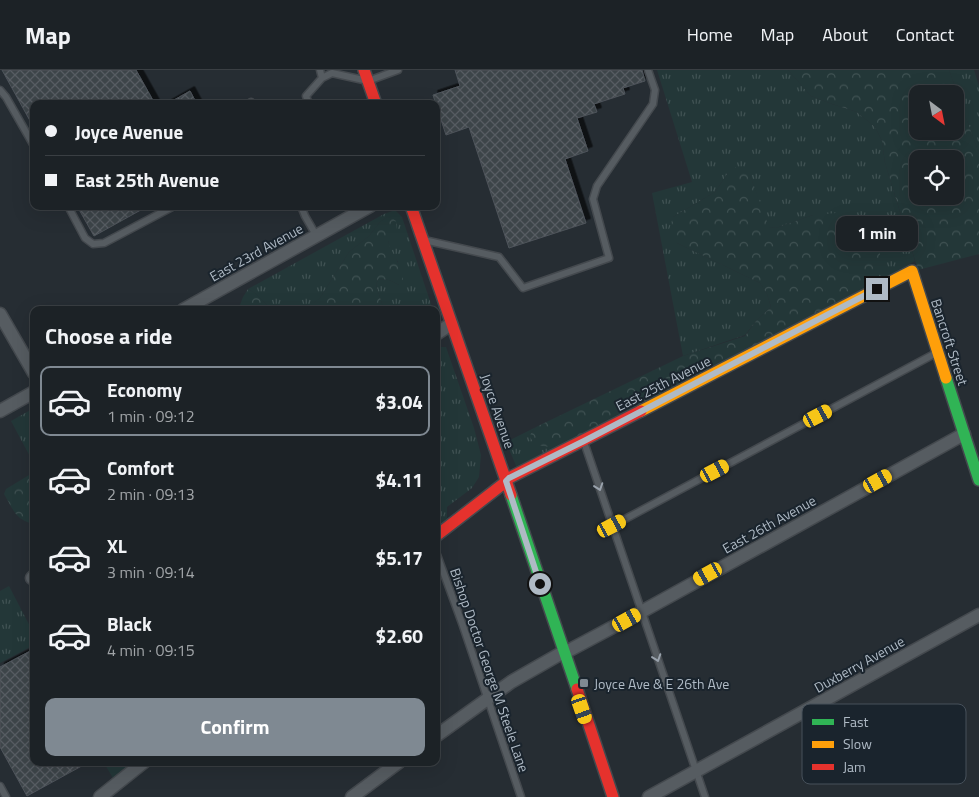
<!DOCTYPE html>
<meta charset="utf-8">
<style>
body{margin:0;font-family:"Titillium Web",sans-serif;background:#252a2e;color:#f1f3f6;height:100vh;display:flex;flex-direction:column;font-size:19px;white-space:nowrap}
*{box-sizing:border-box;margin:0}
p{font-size:16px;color:#a0a4a7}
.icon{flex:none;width:28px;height:28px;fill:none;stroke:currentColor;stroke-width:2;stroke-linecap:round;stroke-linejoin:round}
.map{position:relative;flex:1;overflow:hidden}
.details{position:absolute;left:30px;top:236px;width:410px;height:460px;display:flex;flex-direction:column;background:#1c2226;border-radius:10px;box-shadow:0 5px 20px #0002,0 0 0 1px #3a3f43}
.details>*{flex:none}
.banner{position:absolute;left:30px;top:30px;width:410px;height:110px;border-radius:10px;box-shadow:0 5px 20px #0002,0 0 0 1px #3a3f43;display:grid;align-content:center;height:110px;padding:0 15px;background:#1c2226}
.needle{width:32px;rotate:148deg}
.buttons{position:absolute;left:909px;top:15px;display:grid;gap:10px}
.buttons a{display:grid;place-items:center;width:55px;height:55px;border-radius:10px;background:#1c2226;box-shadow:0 5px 20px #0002,0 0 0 1px #3a3f43;font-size:25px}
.end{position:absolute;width:22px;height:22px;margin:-11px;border:6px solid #afbac5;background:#111;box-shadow:0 0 0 2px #111}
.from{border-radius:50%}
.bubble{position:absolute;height:35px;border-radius:10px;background:#1c2226;box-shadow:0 5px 20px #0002,0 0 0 1px #3a3f43;font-size:16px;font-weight:700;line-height:35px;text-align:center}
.car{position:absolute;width:15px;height:30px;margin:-15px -8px;border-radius:6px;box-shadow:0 0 4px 1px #0007;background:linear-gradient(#f5c518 24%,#345 0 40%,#f5c518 0 76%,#345 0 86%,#f5c518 0)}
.banner b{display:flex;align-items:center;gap:18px;height:48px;font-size:19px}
.banner b+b{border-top:1px solid #3a3f43}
.banner i{width:12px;height:12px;background:#f1f3f6}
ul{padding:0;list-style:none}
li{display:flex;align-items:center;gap:15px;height:70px;margin:0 10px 8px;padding:0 5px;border:2px solid transparent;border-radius:10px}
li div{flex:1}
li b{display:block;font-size:19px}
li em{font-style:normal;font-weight:700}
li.active{border-color:#7f8992}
li>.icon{width:45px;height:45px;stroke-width:1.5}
h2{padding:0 15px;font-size:22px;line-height:60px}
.primary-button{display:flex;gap:10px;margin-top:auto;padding:10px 15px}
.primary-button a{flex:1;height:58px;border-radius:10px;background:#7f8992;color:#fff;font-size:20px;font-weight:700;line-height:58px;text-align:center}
header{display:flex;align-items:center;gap:30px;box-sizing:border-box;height:70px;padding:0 25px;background:#1c2226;border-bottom:1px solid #3a3f43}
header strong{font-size:24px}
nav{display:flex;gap:28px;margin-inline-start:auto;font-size:18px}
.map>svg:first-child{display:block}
.grass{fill:url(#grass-tufts)}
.forest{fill:url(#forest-crowns);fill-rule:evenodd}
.building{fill:url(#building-cross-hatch);stroke:#4e545b;filter:url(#shadow)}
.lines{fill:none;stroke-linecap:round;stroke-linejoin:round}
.lane-casing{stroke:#44494e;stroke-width:9}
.street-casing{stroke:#44494e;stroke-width:15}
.fast-casing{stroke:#44494e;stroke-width:14}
.slow-casing{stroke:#44494e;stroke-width:14}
.jam-casing{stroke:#44494e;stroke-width:14}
.lane{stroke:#565c61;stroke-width:6}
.street{stroke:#565c61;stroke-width:12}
.fast{stroke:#30b455;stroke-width:11}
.slow{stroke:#ff9f0a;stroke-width:11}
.jam{stroke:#e5322d;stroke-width:11}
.oneway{stroke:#99a2ac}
.route{stroke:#afbac5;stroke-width:6}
.poi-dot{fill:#7f8992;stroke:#1a242d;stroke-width:2}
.labels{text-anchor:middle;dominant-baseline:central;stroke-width:4;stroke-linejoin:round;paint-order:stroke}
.street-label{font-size:14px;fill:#afbac5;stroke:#1a242d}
.poi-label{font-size:14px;fill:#afbac5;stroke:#1a242d;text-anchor:start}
.key{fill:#1a242d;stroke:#47515b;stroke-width:1}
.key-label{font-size:14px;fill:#afbac5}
</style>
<header>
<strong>Map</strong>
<nav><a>Home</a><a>Map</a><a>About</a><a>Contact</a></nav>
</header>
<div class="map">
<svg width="979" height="727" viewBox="0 0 979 727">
<defs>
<pattern id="grass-tufts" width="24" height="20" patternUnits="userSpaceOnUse" patternTransform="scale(1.25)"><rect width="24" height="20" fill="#233738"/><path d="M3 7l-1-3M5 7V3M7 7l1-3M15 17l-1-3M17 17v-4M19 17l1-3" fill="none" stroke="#405253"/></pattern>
<pattern id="forest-crowns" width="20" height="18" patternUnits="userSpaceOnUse" patternTransform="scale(1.25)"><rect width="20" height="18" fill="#233738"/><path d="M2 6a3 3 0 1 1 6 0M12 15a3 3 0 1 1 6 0" fill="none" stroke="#405253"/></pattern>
<pattern id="building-cross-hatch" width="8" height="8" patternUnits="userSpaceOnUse" patternTransform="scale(1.25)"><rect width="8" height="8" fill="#3e4449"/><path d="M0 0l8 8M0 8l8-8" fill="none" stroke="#575d62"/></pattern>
<filter id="shadow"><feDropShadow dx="4.5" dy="-4.5" stdDeviation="0" flood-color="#0009"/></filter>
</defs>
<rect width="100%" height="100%" fill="#262d33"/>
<!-- grass -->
<path class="grass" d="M657 0H788L811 26 832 34 857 42 875 57 882 71 885 93 915 191 875 213 813 145 776 158 768 157 750 105 728 103 715 122 673 147 677 173 760 213 767 224 771 237 756 251 745 265 683 286 652 123 692 112Z
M949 0H974L979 16V84Z
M395 140 402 147 433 240H384L376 215 378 209 389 210 399 215 398 192 388 177 392 148 387 147 380 152 369 166 349 182 320 228 309 237 304 240H272L255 223 248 219 384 144Z
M438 277H446L474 358 481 385 479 407 472 418 447 437V449L436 457V278Z
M34 338V394L11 351Z
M536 357 531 363 569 371 517 398 506 372Z
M9 516 34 564V575L0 593V521Z
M104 693H133L113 708Z"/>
<!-- forest -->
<path class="forest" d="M788 0H949L979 84V184L918 200 885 93 882 71 875 57 857 42 832 34 811 26ZM918 24H955V61H918ZM918 89H955V126H918Z
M736 97H742L750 105 769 157 776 158 813 145 836 143 866 156 875 168 880 182 879 205 875 213 569 371 550 377 535 375 530 367 531 363 536 357 683 286 745 266 756 251 771 237 767 224 760 213 677 173 669 160 673 147 715 122 728 103Z
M387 147 392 148 396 151 397 160C381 175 392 177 398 193 400 198 401 204 403 209L399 215 389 210 378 209 376 215 384 240H304L320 228 349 182 369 166 380 152Z
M248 219 255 223 272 240H238L243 227Z
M34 402V454C15 450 13 439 4 424L6 419Z"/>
<!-- building -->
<path class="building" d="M2 0H136L155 34H34V58Z
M455 0H642L645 11 623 18 625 24 594 34 597 42 577 48 588 81 565 89 586 153 509 178 469 57 446 65 433 25 460 16Z
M190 21 197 34H167Z
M77 136H148L94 166Z
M34 579V692H89L27 726 0 677V597Z"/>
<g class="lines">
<!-- lane casing -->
<g class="lane-casing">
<path id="lane" d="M320 0 322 8
M0 20 6 27 34 76
M251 32 252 34
M309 34 306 26 322 8 332 3 368 11 398 0
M68 136 85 168 93 174 104 173 174 136
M301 136 305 146 316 165
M424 170 499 187 523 218 609 188 593 129 597 116 653 34 655 20 648 0
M584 372 705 727
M612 456 938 282
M436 482 463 556 521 727
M0 716 6 727"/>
</g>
<!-- street casing -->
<g class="street-casing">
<path id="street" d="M183 240 370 136
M0 244 34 303
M436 264 451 254
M0 341 34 322
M32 508 34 506
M436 666 511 612 560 584 568 581 641 542 964 364
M100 727 144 692
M352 727 399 692
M649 727 979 545"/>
</g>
<!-- fast casing -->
<g class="fast-casing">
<path id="fast" d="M946 308 979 410
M511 425 577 619"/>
</g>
<!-- slow casing -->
<g class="slow-casing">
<path id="slow" d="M641 341 912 201 946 308"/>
</g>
<!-- jam casing -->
<g class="jam-casing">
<path id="jam" d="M364 0 376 34
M411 136 511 425
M436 466 503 414 509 408 641 341
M577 619 613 727"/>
</g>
<!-- lane -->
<use href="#lane" class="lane"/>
<!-- street -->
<use href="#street" class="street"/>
<!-- fast -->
<use href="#fast" class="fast"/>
<!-- slow -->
<use href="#slow" class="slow"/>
<!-- jam -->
<use href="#jam" class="jam"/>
</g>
<!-- one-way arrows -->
<defs><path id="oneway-chevron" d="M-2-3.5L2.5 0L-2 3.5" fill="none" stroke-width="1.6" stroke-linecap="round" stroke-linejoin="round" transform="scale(1.25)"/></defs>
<g class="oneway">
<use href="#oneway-chevron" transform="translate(599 417) rotate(71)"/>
<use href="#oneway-chevron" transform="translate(657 588) rotate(71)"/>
</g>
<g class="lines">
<!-- route -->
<path class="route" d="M540 514 506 411 509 408 584 371 877 219"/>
</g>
<!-- markers -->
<rect class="poi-dot" x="579" y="608" width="10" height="10" rx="2.5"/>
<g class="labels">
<!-- street labels -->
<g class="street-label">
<text transform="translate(256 182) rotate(-29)">East 23rd Avenue</text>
<text transform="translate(950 272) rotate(72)">Bancroft Street</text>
<text transform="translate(663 313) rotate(-27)">East 25th Avenue</text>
<text transform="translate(498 341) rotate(71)">Joyce Avenue</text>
<text transform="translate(769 454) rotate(-29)">East 26th Avenue</text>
<text transform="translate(859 594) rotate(-29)">Duxberry Avenue</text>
<text transform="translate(490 600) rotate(71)">Bishop Doctor George M Steele Lane</text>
</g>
<!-- poi labels -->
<g class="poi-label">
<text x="594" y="613">Joyce Ave &amp; E 26th Ave</text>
</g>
</g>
<!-- legend -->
<rect x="802" y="634" width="164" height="80" rx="8" class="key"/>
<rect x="812" y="649" width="22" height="6" fill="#30b455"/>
<rect x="812" y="671" width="22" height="7" fill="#ff9f0a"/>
<rect x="812" y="694" width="22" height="6" fill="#e5322d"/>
<g class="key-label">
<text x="843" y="657">Fast</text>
<text x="843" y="679">Slow</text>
<text x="843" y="702">Jam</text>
</g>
</svg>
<div class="buttons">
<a><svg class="needle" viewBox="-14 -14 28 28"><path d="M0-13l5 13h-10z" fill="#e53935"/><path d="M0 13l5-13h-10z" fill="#a0a4a7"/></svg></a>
<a><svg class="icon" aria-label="locate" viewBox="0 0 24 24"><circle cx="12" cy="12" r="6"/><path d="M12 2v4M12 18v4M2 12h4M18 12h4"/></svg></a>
</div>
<i class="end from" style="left:540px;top:514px"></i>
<i class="end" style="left:877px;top:219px"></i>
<div class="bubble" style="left:836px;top:146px;width:82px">1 min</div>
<i class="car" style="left:818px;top:346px;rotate:62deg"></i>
<i class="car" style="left:715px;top:401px;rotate:62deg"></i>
<i class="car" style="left:878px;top:411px;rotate:61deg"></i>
<i class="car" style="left:612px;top:456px;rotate:62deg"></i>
<i class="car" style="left:708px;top:504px;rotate:241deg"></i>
<i class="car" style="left:627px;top:550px;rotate:61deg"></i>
<i class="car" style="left:582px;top:639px;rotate:161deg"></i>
<div class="banner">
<b><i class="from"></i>Joyce Avenue</b>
<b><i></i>East 25th Avenue</b>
</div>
<section class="details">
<h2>Choose a ride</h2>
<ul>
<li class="active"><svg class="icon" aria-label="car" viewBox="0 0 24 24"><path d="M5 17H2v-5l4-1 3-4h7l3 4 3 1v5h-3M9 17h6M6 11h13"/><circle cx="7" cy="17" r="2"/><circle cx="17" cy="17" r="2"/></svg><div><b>Economy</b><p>1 min · 09:12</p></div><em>$3.04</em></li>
<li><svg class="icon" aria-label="car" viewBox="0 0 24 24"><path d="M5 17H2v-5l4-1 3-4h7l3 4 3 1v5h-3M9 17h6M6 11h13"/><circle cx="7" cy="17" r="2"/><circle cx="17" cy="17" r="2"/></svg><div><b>Comfort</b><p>2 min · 09:13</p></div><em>$4.11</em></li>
<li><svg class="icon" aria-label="car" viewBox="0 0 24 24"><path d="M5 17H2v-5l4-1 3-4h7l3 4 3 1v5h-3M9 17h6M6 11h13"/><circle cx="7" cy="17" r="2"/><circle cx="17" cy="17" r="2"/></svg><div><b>XL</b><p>3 min · 09:14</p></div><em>$5.17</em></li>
<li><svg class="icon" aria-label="car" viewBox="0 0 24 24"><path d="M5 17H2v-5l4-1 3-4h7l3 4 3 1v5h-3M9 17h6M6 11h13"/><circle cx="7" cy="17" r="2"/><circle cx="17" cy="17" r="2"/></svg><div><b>Black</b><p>4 min · 09:15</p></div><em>$2.60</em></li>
</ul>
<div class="primary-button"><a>Confirm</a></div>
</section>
</div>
